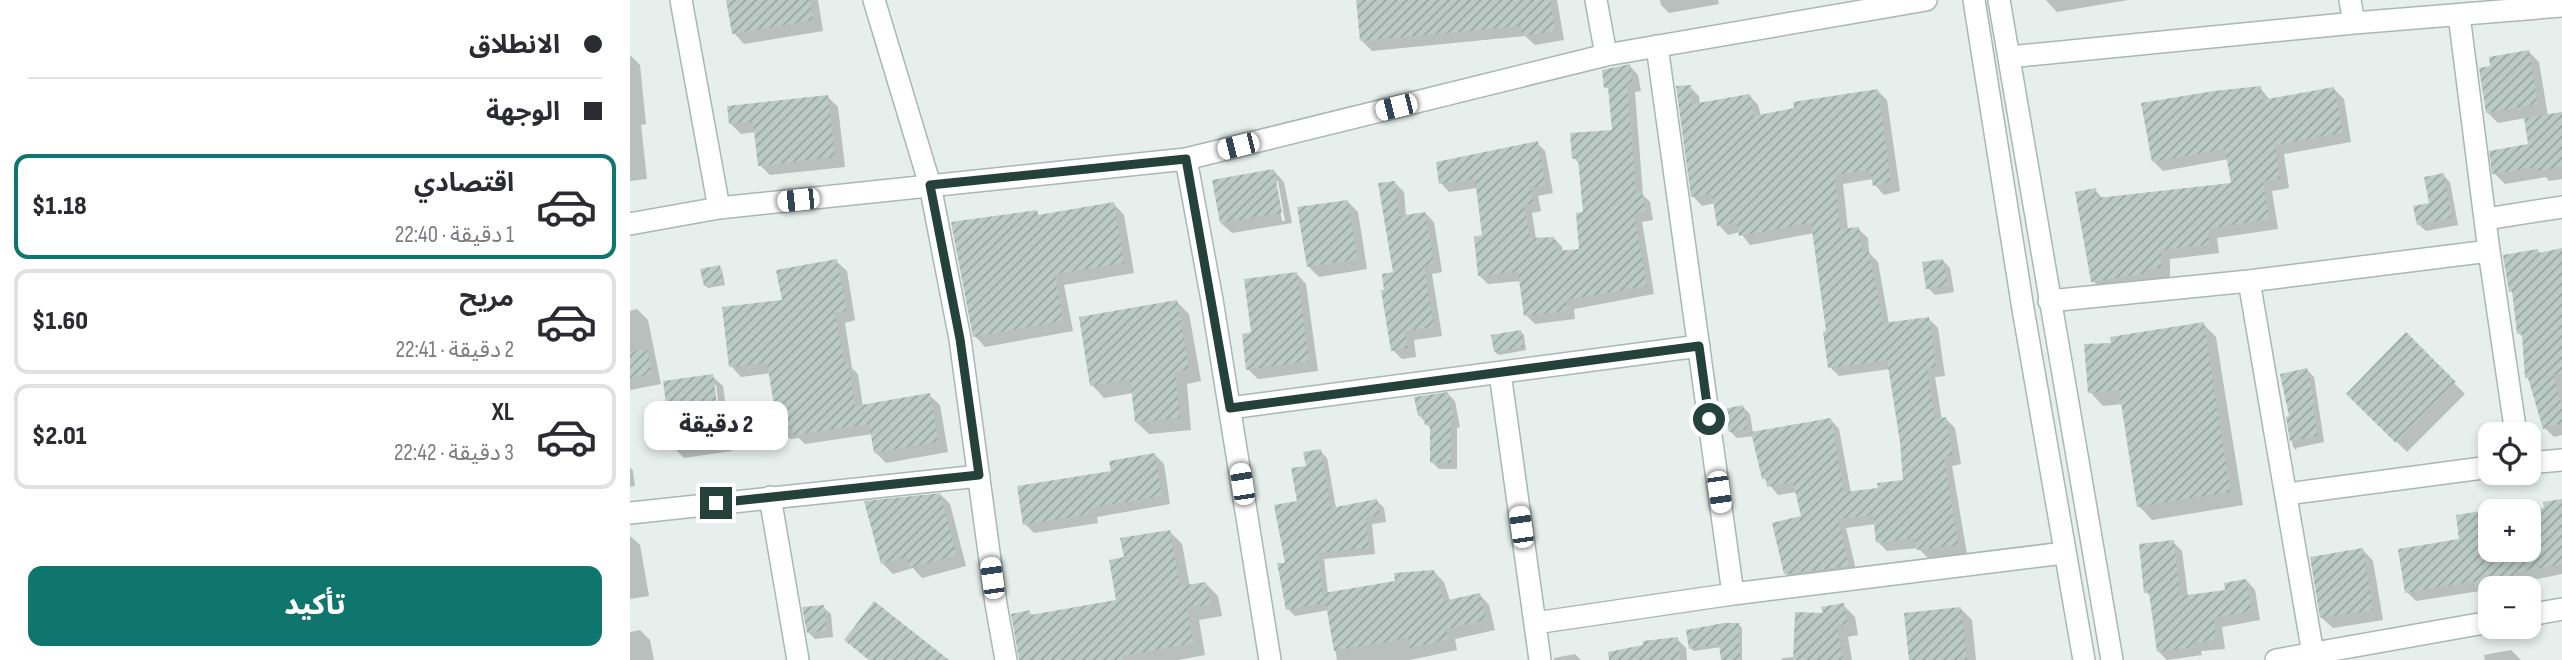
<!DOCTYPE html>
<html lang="ar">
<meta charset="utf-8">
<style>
body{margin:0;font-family:"Sofia Sans Condensed","Noto Sans Arabic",sans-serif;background:#f2f2f3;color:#2b2b33;direction:rtl;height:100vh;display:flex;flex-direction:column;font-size:26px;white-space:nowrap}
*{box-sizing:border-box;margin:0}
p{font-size:23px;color:#7c7c81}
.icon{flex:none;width:38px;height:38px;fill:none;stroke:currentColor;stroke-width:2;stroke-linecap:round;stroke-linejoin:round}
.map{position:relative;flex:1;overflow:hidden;direction:ltr}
.side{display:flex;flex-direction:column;background:#fff;width:630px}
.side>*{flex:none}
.top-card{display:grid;align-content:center;height:154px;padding:0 28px;background:#fff}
.fabs{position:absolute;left:1848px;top:422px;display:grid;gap:14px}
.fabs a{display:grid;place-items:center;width:63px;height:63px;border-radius:14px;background:#fff;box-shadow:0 4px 10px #0003;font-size:35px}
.end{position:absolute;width:32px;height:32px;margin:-16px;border:9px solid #24423a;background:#fff;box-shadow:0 0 0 4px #fff}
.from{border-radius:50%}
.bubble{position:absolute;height:49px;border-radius:14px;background:#fff;box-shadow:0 4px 10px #0003;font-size:23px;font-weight:800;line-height:49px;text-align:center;direction:rtl}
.car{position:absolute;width:21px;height:42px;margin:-21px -10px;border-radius:9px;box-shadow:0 0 5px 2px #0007;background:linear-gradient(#fff 24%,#345 0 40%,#fff 0 76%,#345 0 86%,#fff 0)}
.top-card b{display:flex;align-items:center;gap:24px;height:66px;font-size:26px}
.top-card b+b{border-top:2px solid #e1e1e2}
.top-card i{width:18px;height:18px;background:#2b2b33}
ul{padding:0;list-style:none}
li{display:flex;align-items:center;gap:21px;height:105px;margin:0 14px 10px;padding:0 14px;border:4px solid #e1e1e2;border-radius:14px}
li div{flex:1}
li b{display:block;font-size:26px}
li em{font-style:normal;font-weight:800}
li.on{border-color:#0f766e}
li>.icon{width:63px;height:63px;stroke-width:1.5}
.primary-button{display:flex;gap:14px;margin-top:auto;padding:14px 28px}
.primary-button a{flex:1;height:80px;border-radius:14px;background:#0f766e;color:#fff;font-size:28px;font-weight:800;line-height:80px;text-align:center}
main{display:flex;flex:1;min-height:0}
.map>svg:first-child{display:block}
.shadow{fill:#0003;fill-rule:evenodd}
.building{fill:url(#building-hatch)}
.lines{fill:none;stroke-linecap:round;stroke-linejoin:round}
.minor-casing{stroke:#a8b8b2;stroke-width:24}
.tertiary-casing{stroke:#a8b8b2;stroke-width:24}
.minor{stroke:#fff;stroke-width:21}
.tertiary{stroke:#fff;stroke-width:21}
.route{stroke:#24423a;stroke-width:9}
</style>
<main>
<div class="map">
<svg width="1932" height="660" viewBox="0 0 1932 660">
<defs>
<pattern id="building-hatch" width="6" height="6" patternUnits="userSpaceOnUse" patternTransform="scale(1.75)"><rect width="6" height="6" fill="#bbcac4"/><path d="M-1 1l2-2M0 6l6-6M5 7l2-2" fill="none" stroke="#98a6a0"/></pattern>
</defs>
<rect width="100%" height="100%" fill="#e6efeb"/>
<!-- shadow -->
<path class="shadow" d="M98 0H188L193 31 114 44 104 33Z
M728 0H927L934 40 905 45 895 36 742 51 732 41Z
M1030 0H1088L1089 4 1039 13 1031 5Z
M1416 0H1498L1427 12Z
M1899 52 1909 62 1918 116 1932 114V179L1919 181 1916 177 1875 184 1864 173 1900 146 1896 118 1868 123 1857 112Z
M0 55 10 65 16 124 11 125 17 179 0 181Z
M1000 66 1008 75 1011 91 1005 92 1013 195 1020 202 1023 220 1012 222 1024 294 944 309 945 319 905 324 896 315 891 281 858 284 850 276 853 236 847 188 819 192 811 183 907 143 915 151 923 193 908 196 911 211 902 213 906 239 924 238 932 247 933 252 951 250 954 213 950 164 944 158 984 132 980 91 976 87Z
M1060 87 1069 96 1070 104 1119 95 1128 105 1131 116 1248 91 1257 100 1270 191 1254 195 1245 185 1243 179 1213 184 1218 230 1228 229 1238 238 1239 253 1248 262 1259 324 1299 319 1308 328 1315 376 1305 377 1312 420 1316 419 1325 428 1331 464 1322 466 1337 554 1298 558 1288 548 1257 551 1248 542 1246 524 1216 528 1227 574 1165 583 1156 574 1173 518 1167 492 1148 495 1134 478 1124 436 1107 438 1100 431 1113 407 1120 414 1123 433 1200 419 1209 429 1221 493 1249 490 1275 482 1272 441 1260 369 1209 376 1200 367 1198 333 1184 233 1120 245 1110 232 1098 235 1089 225 1085 203 1072 206 1063 196Z
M1630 88 1640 100 1704 89 1714 99 1721 142 1654 154 1659 188 1642 191 1648 229 1587 238 1589 253 1540 259V278H1525L1526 282 1473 290 1463 281 1465 190 1473 199 1603 184 1599 159 1533 171 1523 161Z
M197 96 208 107 215 167 140 175 130 165 126 132 111 134 100 123Z
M644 171 654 182 662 223 602 233 591 223ZM644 181H648L655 221H652Z
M1813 175 1820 182 1828 225 1796 231 1788 224Z
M765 183 774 192 776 216 795 213 804 222 812 272 802 274 812 336 784 340 786 357 772 359 763 350Z
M717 201 728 212 737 269 689 277 678 266Z
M484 204 494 215 504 273 434 285 443 331 355 347 345 336 406 212 411 217Z
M1932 250V435L1924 437 1915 428 1901 382 1897 377 1894 339 1889 333 1884 294 1881 291 1908 251 1911 254Z
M206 261 217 271 225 320 215 323 222 368 228 374 233 407 299 395 310 405 318 452 256 463 245 452 242 434 175 444 169 438 160 439 150 429 141 373 111 377 101 366 154 302Z
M1313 261 1320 268 1324 292 1305 295 1298 288Z
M89 267 92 270 95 285 78 288 75 285Z
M666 273 676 284 688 371 628 379 618 369 623 334Z
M547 302 559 314 571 381 557 384 561 430 519 434 506 422 503 393 474 398 462 385Z
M7 309 18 320 31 384 0 390V311Z
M1573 324 1586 337 1613 505 1522 520 1509 506 1493 404 1473 406 1460 392 1483 345Z
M891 332 894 335 896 350 869 355 865 352Z
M1776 335 1835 394 1777 452 1719 394Z
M1677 370 1684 377 1694 442 1666 448 1667 451 1663 447 1658 418 1661 417Z
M82 376 93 386 102 451 54 458 44 448ZM83 385H86L95 450H92Z
M818 394 825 401 830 427 827 428V469H809L802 462V430L789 415Z
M690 451 697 458 706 508 747 501 754 508 756 522 742 524 745 554 694 559 698 594 767 582 804 572 814 582 820 601 849 594 859 605 865 630 825 639 827 650 780 660H707L699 610 665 616 658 609 657 564 678 467Z
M525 455 534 464 540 504 467 517 468 523 404 533 395 524 483 472Z
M0 467 3 471 5 486 0 487Z
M311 495 320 504 336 566 292 578 283 568 263 574 253 564 236 503Z
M1932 500V574L1892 582 1893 588H1860V595L1856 596 1850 591 1786 601 1777 592 1857 512 1860 515V550H1899V540H1903L1899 511 1917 509Z
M540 532 552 544 560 587 576 584 588 596 592 616 569 620 575 655 548 660H391L399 612 403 616 488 602 496 559Z
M0 536 10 545 19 596 0 599Z
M1543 542 1552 551 1558 597 1597 591 1616 580 1625 590 1630 620 1592 627 1595 649 1571 651 1572 655 1537 660 1528 651 1521 597 1516 592Z
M1733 550 1743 561 1753 620 1703 628 1692 618Z
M1213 605 1225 617 1228 635 1218 637 1222 660H1152V658L1165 657 1195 615Z
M193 607 201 614 203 637 185 639 178 632Z
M1331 609 1342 620 1346 660H1281Z
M1109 625 1112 628V660H1093L1091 647 1064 651 1061 648Z
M10 630 20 640 24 660H0V632Z
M1047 639 1056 648 1057 660H990Z
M1881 650 1891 660H1855L1854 655Z
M945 654 951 660H924V658Z"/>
<!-- building -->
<path class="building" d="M96 0H180L183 20 102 34Z
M726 0H920L925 31 893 36 891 26 730 41Z
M1899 50 1908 104 1856 113 1849 68 1860 66 1859 57Z
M1000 64 1003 83 997 84 1006 193 1012 192 1016 212 1004 214 1017 286 936 300 938 311 894 316 888 272 848 276 844 237 852 235 845 179 809 184 806 162 908 141 915 185 901 188 904 203 894 205 900 238 924 237 927 251 949 249 946 213 953 212 948 158 942 159 940 133 982 130 978 87 974 88 972 70Z
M1061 85 1062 104 1120 94 1124 116 1164 108 1163 102 1248 89 1261 182 1243 186 1240 170 1205 175 1210 229 1229 227 1232 252 1239 251 1253 323 1299 317 1306 367 1297 369 1305 419 1316 417 1323 455 1314 457 1328 545 1287 550 1285 538 1246 543 1243 515 1208 519 1219 566 1154 574 1142 523 1171 516 1163 482 1137 487 1136 478 1132 479 1121 432 1201 418 1214 492 1248 488 1247 483 1273 480 1270 442 1257 360 1198 368 1193 332 1196 331 1181 223 1109 236 1107 223 1087 226 1082 194 1061 197 1046 86Z
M1631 86 1632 100 1704 87 1713 133 1645 145 1650 179 1633 181 1639 219 1578 229 1580 244 1531 250V268L1516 269 1517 273 1461 282 1445 192 1466 188 1467 198 1601 183 1595 149 1522 162 1511 103 1584 91Z
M198 95 205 157 128 166 123 122 99 124 97 106Z
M1932 112V167L1907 171 1906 167 1862 174 1859 151 1898 144 1894 118Z
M644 169 652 213 590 223 582 180Z
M1814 173 1822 218 1787 225 1783 206 1799 203 1794 177Z
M765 181 769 216 795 212 804 263 794 266 804 327 775 331 778 348 761 351 751 290H754L752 274 763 272 748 183Z
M718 200 727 259 677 267 667 207Z
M484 202 494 263 425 274 433 321 343 337 321 222 407 210 408 215Z
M1932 248V374L1923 375 1932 406V423L1913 429 1898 378H1895L1892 334H1887L1882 291 1879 292 1873 255 1908 249 1909 253Z
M207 259 216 311 205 313 214 362 218 361 225 406 300 393 308 442 244 453 239 424 163 435 162 428 148 430 137 363 99 367 92 307 152 300 146 270Z
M1313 259 1318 286 1296 289 1292 262Z
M90 265 93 282 74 286 70 269Z
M667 272 679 361 616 370 612 334 621 332 614 279Z
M547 300 559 369 545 372 550 418 505 422 500 379 460 386 449 317Z
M1574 322 1600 492 1507 507 1489 390 1458 393 1454 344 1481 343 1480 337Z
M891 330 894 347 864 352 861 335Z
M1776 332 1826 382 1766 443 1716 394Z
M17 349 22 374 0 378V352Z
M1677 368 1685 403 1682 404 1688 436 1660 441 1661 448 1656 417 1659 416 1650 374Z
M83 374 92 441 42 448 33 381Z
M818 392 824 420 821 421V463H800V425H795L793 415 788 416 784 397Z
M1113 405 1118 429 1099 432 1094 409Z
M691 449 701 508 747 499 750 515 736 518 739 548 688 553 694 603 656 610 647 563H655L644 505 667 501 661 468 676 466 673 452Z
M525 453 532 496 459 508 460 514 393 525 387 486 481 471 479 461Z
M312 493 310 494 327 555 280 568 277 557 251 564 234 501Z
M1932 499V564L1884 573 1885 580 1845 588 1844 581 1775 593 1768 549 1829 539 1826 515 1858 510 1860 550H1899V510L1914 508 1913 502Z
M540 530 550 586 576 582 581 604 557 608 563 643 492 656 493 660H389L381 614 400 610V615L486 600 479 560 494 557 490 538Z
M1544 540 1550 596 1595 590 1594 583 1616 579 1622 611 1584 618 1586 640 1563 643 1564 647 1527 652 1519 592 1514 593 1509 544Z
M1733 548 1743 610 1690 618 1680 557Z
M804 570 814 601 850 593 856 620 816 629 818 640 780 648 778 638 704 651 694 593 765 581 764 573Z
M244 601 319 660H239L214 640Z
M1214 603 1218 624 1207 626 1213 660H1163L1165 612 1193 613 1191 607Z
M194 605 197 630 177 633 172 607Z
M1331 607 1337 660H1279L1274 613Z
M1094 623H1109L1110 660H1091L1089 644 1059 649 1056 630Z
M1048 637 1050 660H979L978 652 1013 645V641Z"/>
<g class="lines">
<!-- minor casing -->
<g class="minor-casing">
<path id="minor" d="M51 0 89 208
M244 0 300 185 330 339 366 604 376 660
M966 0 976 55
M1720 0 1724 23
M1829 15 1859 251 1886 434
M1027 46 1103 594
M1379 57 1724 23 1932 6
M556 159 582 300 640 660
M1856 219 1932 207
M0 224 89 208 556 159 976 55 1296 0
M1619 281 1683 654
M1419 301 1619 281 1859 251
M870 373 910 660
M600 408 1069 346
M1899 463 1932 460
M1656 494 1860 467
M140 497 168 660
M0 513 349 476
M1899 615 1932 609
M905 623 1103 594 1434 553
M1646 660 1860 622"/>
</g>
<!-- tertiary casing -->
<g class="tertiary-casing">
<path id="tertiary" d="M1344 0 1393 309 1454 660
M1369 0 1482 660"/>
</g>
<!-- minor -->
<use href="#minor" class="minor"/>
<!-- tertiary -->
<use href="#tertiary" class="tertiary"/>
</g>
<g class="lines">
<!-- route -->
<path class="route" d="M86 503 349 475 330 339 300 185 556 159 600 408 1069 346 1079 419"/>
</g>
</svg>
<div class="fabs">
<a><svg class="icon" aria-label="locate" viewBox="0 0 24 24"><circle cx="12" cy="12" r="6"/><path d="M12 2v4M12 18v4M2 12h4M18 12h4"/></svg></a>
<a>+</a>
<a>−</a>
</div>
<i class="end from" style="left:1079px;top:419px"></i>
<i class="end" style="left:86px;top:503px"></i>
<div class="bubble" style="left:14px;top:401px;width:144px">2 دقيقة</div>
<i class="car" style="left:766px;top:107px;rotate:256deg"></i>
<i class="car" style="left:608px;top:146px;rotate:256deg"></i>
<i class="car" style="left:168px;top:200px;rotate:264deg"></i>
<i class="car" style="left:612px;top:484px;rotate:351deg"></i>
<i class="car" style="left:1089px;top:492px;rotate:172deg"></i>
<i class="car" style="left:891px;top:527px;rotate:352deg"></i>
<i class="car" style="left:362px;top:578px;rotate:352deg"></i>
</div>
<section class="side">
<div class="top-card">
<b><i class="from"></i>الانطلاق</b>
<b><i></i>الوجهة</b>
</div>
<ul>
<li class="on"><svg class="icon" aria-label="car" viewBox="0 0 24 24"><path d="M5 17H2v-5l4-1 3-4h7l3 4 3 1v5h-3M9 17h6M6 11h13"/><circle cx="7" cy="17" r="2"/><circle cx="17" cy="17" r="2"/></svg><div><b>اقتصادي</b><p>1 دقيقة · 22:40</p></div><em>$1.18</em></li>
<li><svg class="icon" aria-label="car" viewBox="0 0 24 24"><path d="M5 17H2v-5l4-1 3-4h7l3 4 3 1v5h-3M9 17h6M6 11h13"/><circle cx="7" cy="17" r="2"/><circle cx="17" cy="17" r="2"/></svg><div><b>مريح</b><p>2 دقيقة · 22:41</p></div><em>$1.60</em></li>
<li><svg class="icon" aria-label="car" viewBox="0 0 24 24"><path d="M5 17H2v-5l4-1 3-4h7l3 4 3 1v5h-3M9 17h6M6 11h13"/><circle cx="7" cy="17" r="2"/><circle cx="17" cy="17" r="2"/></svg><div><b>XL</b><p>3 دقيقة · 22:42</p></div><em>$2.01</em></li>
</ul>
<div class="primary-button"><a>تأكيد</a></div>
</section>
</main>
